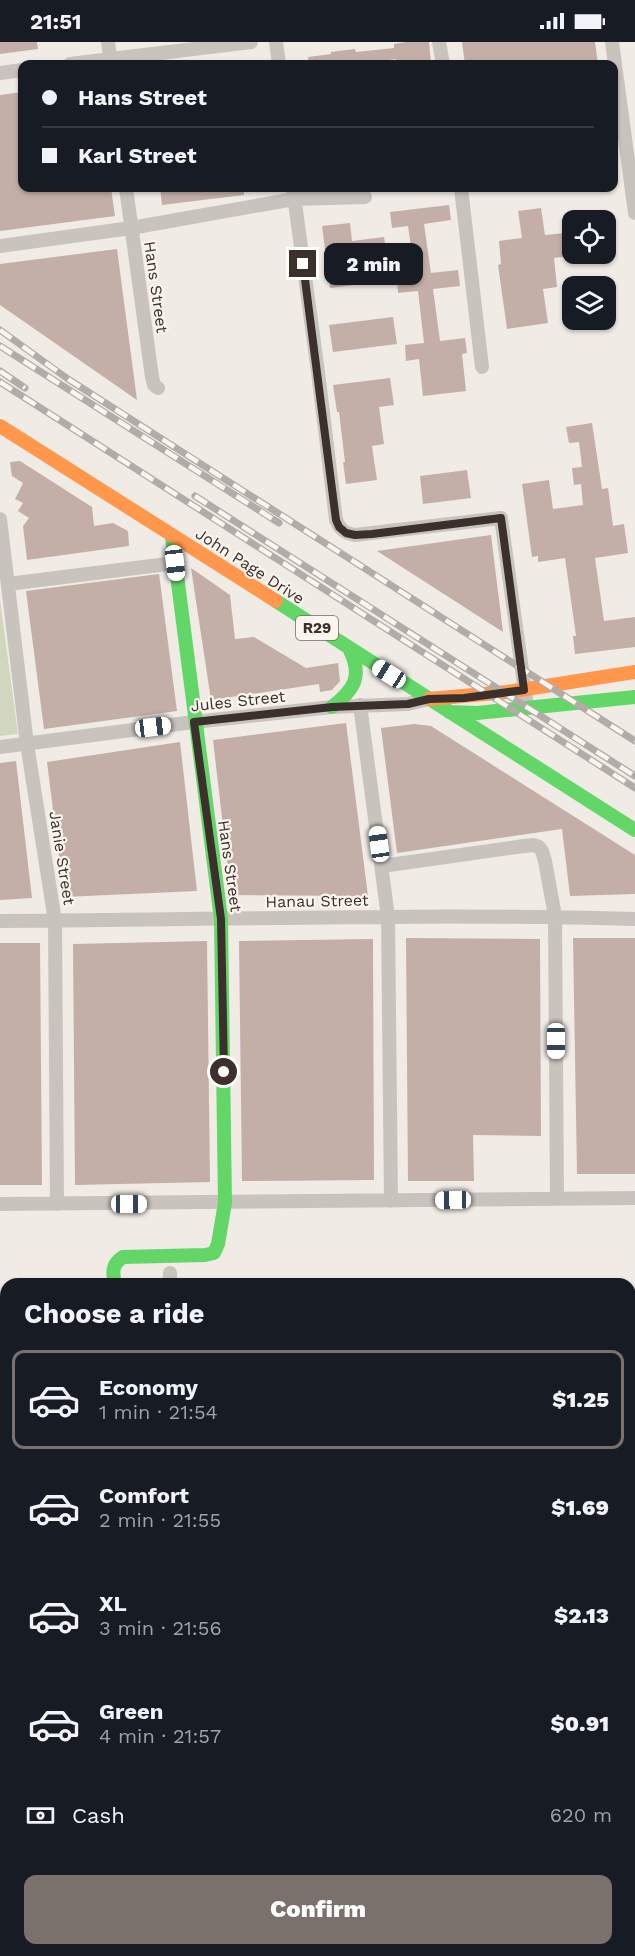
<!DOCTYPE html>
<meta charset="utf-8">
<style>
body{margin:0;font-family:"Work Sans",sans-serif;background:#20242c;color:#f1f3f6;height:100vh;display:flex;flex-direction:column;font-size:22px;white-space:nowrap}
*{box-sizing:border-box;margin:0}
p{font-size:20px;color:#9ea1a6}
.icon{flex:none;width:33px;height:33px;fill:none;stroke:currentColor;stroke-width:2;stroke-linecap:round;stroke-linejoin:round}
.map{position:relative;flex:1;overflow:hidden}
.details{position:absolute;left:0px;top:1236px;width:636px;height:678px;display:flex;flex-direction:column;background:#171b24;border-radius:18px 18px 0 0;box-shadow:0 2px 4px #0004}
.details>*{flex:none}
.guide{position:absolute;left:18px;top:18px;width:600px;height:132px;border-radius:12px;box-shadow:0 2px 4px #0004;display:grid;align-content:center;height:132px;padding:0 24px;background:#171b24}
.fabs{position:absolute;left:562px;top:168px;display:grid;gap:12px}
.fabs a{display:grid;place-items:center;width:54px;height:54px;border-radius:12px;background:#171b24;box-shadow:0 2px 4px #0004;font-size:30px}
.end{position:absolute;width:27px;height:27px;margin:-14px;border:8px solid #3b302b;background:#fff;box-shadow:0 0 0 3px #fff}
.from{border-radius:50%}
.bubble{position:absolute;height:42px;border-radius:12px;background:#171b24;box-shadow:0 2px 4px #0004;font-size:20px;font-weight:800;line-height:42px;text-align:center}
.car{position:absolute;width:18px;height:36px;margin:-18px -9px;border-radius:8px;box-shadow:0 0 4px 2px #0007;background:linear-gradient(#fff 24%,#345 0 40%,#fff 0 76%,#345 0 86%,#fff 0)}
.guide b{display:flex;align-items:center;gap:21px;height:57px;font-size:22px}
.guide b+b{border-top:2px solid #363941}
.guide i{width:15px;height:15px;background:#f1f3f6}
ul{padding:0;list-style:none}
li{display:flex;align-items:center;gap:18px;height:99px;margin:0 12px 9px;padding:0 12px;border:3px solid transparent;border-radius:12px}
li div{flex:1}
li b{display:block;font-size:22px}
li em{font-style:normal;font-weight:800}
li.current{border-color:#7a716c}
li>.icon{width:54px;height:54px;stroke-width:1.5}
h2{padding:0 24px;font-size:27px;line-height:72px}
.pay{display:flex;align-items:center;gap:15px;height:66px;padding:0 24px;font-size:22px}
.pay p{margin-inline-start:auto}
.button{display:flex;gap:12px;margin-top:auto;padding:12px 24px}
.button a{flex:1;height:69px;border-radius:12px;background:#7a716c;color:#fff;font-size:24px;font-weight:800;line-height:69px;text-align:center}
.status{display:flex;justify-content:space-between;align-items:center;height:42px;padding:0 30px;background:#171b24;direction:ltr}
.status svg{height:16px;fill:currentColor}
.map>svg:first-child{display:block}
.green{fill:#d1d6bf}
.building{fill:#c3afa7}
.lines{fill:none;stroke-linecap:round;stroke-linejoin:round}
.street{stroke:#c9c3be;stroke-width:14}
.fast{stroke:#63d668;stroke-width:14}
.slow{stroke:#ff974d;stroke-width:14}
.rail-casing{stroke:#b1aca8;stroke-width:7}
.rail{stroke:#fbf5ee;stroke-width:4.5;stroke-dasharray:14;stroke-linecap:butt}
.route{stroke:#3b302b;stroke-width:8}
.labels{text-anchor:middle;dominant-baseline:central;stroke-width:4.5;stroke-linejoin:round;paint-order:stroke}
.shield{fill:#fbf5ee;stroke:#756b66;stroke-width:1.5}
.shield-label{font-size:15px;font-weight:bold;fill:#3b302b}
.street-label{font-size:16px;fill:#3b302b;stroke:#fbf5ee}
</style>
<div class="status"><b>21:51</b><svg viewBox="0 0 49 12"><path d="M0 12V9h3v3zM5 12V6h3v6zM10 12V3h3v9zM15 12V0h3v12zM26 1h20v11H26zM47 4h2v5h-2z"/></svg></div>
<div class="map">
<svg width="635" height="1914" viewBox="0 0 635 1914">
<rect width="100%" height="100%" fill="#f0ebe5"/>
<!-- green -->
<path class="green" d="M0 558 18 692 0 694Z"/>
<!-- building -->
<path class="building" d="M0 0H37L38 7 0 12Z
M406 0H429L431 21 428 22H396V17L357 22H309L308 15 331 12V10L355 7 356 10 394 6V2Z
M462 0H595L598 22H465Z
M22 50V146H111L115 174 0 189V53Z
M160 146H244V153L162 163Z
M449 163 451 178 424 182 431 231 458 228 460 244 433 247 440 299 465 296 467 311 462 312 466 349 423 354 419 317 406 319 405 303 424 301 418 249 398 251 397 236 415 233 408 184 392 186 390 170Z
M541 166 545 193 565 191 568 214 554 216 557 245 543 247 548 281 507 287 498 223 501 222 499 199 522 196 518 169Z
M350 181 352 199 384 195 391 238 330 246 322 184Z
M117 207 137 358 0 263V222Z
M393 275 397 302 333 310 329 283Z
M390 336 394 363 379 365 384 402 372 404 377 438 346 442 343 420H345L339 370H337L333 343Z
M592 381 602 447 608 446 613 484 624 482 628 511 595 516 604 579 635 575V605L575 612 573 594H576L565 516 538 520V514L532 515 522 442 549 438 553 467 583 463 581 442 574 443 572 426 582 425 579 400 569 401 566 385Z
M20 419 92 465 94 484 113 481 128 489 129 504 27 518 23 484 29 476 18 469 23 461 15 457 23 441 12 434 10 420Z
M467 428 471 456 423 462 420 434Z
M491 493 503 590 377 509Z
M191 526 230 553 235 597 254 595 306 626 338 621 340 639 332 648 320 650 319 642 211 658Z
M159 532 177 669 44 687 26 549Z
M346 681 368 854 231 853 213 698Z
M414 682 431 684 635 813V852L570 854 562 787 397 811 381 686Z
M180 700 197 849 64 855 47 720Z
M16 719 32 856 0 858V721Z
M406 896 540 897 541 1094 473 1093 474 1139H408Z
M573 896H635V1132H577Z
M373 897 374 1138 242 1139 239 899Z
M207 899 210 1140 75 1143 73 902Z
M0 901H40L42 1143H0Z"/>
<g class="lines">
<!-- street -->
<path class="street" d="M108 0 111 22
M276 0 279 22
M439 0 443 22
M612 0 635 171
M70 22 251 0
M0 31 22 28
M126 146 152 335 154 343 158 346
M293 146 318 330 336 478C340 488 345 491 355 493L501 476 526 657
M461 146 482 325
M0 204 131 186 294 157 365 155
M0 477 27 702 55 879 57 1162
M8 542 175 521
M360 663 388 875 391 1159
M0 705 194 680 332 665 408 662 429 657
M382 824 524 804 533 803 539 805 542 809 545 819 555 874 557 1157
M0 879C212 878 423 871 635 877
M0 1162 635 1156
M170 1231V1242"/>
<!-- fast -->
<path class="fast" d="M276 559 635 788
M332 665C355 647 363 634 349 606
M449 670 477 671 635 655
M115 1242C112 1230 112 1222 123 1215L205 1213 214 1211 218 1202 225 1161 221 877 172 494"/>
<!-- slow -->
<path class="slow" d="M0 384 276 559
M429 657 507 650 635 630"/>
<!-- rail casing -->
<g class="rail-casing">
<path id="rail" d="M0 288 68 337 635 699
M0 304 279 481
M0 329 25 346
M0 340 635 746
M195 454 635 734"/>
</g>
<!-- rail -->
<use href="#rail" class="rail"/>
</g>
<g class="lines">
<!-- route -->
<path class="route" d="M224 1030 221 877 194 680 332 665 408 662 429 657 464 656 524 648 501 476 372 492 355 493 346 491 339 485 336 478 303 222"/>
</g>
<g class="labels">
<!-- shield labels -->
<rect class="shield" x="296" y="574" width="42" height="24" rx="4.5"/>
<g class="shield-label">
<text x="317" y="586">R29</text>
</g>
<!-- street labels -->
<g class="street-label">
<text transform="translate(156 245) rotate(82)">Hans Street</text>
<text transform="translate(250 524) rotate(33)">John Page Drive</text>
<text transform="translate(238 659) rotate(-6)">Jules Street</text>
<text transform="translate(62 816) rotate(81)">Janie Street</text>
<text transform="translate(230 824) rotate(82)">Hans Street</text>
<text transform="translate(317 859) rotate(-1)">Hanau Street</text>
</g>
</g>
</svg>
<div class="fabs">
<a><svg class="icon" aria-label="locate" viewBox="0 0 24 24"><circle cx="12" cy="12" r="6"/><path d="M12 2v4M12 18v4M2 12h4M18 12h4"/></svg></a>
<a><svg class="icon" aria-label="layers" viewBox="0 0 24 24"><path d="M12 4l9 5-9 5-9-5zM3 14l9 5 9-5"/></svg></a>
</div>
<i class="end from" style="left:224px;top:1030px"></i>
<i class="end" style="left:303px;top:222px"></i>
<div class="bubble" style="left:324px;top:201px;width:99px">2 min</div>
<i class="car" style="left:175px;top:521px;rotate:173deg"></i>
<i class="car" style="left:389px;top:632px;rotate:302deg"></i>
<i class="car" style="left:153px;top:685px;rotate:83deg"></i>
<i class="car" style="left:379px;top:802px;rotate:352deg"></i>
<i class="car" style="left:556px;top:999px;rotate:180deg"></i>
<i class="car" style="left:453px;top:1158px;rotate:269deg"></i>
<i class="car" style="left:129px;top:1162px;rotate:90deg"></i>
<div class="guide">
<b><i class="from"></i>Hans Street</b>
<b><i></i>Karl Street</b>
</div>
<section class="details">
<h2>Choose a ride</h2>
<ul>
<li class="current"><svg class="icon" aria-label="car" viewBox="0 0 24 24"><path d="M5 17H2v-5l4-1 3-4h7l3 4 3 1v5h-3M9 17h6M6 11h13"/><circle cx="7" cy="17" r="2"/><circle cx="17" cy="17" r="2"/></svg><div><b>Economy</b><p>1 min · 21:54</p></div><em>$1.25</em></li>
<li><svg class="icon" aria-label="car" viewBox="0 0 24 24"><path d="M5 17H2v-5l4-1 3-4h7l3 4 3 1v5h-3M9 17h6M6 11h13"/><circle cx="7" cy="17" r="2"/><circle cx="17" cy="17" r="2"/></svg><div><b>Comfort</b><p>2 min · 21:55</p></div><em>$1.69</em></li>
<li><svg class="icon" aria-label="car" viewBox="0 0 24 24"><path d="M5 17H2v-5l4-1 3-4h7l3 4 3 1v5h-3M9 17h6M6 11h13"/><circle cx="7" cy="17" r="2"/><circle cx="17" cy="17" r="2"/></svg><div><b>XL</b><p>3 min · 21:56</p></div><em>$2.13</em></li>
<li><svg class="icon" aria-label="car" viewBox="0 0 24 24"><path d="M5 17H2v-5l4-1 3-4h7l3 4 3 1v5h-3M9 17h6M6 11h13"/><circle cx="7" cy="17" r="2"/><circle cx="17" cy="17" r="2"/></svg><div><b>Green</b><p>4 min · 21:57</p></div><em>$0.91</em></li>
</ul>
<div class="pay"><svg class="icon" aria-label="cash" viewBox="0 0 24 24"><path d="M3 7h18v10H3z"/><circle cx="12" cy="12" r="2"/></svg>Cash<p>620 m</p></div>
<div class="button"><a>Confirm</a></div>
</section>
</div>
